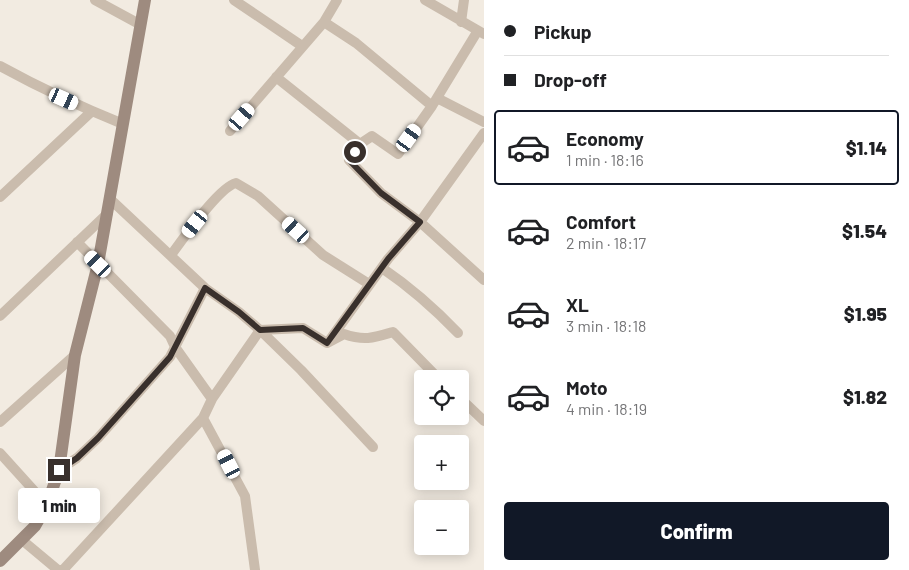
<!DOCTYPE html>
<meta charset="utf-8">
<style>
body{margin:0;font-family:Barlow,sans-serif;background:#f6f6f6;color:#202124;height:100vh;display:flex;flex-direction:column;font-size:19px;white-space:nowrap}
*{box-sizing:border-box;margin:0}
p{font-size:16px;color:#757577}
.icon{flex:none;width:28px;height:28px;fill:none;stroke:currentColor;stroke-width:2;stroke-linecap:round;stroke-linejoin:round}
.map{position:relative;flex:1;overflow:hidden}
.panel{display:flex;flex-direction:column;background:#fff;width:425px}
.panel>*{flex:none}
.guide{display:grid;align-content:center;height:110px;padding:0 20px;background:#fff}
.fabs{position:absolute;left:414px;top:370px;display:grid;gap:10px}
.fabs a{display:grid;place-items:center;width:55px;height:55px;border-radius:5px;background:#fff;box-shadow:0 2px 12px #0003;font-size:25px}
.end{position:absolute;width:22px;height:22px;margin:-11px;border:6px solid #39302c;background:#fff;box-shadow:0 0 0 2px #fff}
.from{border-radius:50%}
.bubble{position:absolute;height:35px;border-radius:5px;background:#fff;box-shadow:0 2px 12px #0003;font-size:16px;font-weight:800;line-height:35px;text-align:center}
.car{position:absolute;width:15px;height:30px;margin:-15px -8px;border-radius:6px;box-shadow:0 0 4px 1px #0007;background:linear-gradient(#fff 24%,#345 0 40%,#fff 0 76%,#345 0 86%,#fff 0)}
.guide b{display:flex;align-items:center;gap:18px;height:48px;font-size:19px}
.guide b+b{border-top:1px solid #e0e0e0}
.guide i{width:12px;height:12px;background:#202124}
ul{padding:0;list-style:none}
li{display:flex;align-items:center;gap:15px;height:75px;margin:0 10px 8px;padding:0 10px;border:2px solid transparent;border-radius:5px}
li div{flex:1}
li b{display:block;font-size:19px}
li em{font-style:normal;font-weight:800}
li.current{border-color:#111827}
li>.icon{width:45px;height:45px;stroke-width:1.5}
.primary-button{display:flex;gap:10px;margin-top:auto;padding:10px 20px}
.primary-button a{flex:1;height:58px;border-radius:5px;background:#111827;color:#fff;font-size:20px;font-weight:800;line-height:58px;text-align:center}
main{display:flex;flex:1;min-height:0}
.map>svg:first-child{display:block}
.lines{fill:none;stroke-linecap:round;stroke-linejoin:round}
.minor{stroke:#cabcad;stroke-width:10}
.secondary{stroke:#9e8b7f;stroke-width:12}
.route{stroke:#39302c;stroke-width:6}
</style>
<main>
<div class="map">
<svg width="484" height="570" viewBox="0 0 484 570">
<rect width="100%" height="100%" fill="#f2ebe1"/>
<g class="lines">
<!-- minor -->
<path class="minor" d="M95 0 141 25
M234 0 302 46
M425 0 484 34
M324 22 356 43 432 106
M461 22 464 0
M477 32 432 106 398 154 372 136 360 144 349 160 381 193 420 222 484 280
M0 66C40 88 81 107 123 124
M276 77 360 144
M437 98 484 122
M230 131 324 22 337 0
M0 197 91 112
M109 198 205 288 239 312 260 330 301 370 373 447
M77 242 170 336 175 347 212 399
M171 255C183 239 219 187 236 183L258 196 323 255 369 284
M382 268C410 287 435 309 458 333
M0 316 108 213
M329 341 388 259 420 222 484 133
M460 398 484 421
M203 418 245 496 255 570
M0 422 75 355
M0 453 47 505
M59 470 77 458 98 438 170 357 205 288
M22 540 58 570
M63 570 203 418 212 399 260 330 303 328 327 343 344 334C364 341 373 338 393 332L439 379"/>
<!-- secondary -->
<path class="secondary" d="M0 561 35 526 47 505 59 470 75 355 98 264 145 0"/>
</g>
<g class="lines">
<!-- route -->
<path class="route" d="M59 470 77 458 98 438 170 357 205 288 239 312 260 330 303 328 327 343 388 259 420 222 381 193 349 160 355 152"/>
</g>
</svg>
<div class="fabs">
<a><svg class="icon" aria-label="locate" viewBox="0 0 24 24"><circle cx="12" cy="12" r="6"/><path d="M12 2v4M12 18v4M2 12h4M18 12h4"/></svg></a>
<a>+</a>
<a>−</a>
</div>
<i class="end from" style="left:355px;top:152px"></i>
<i class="end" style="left:59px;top:470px"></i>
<div class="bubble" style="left:18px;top:488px;width:82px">1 min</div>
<i class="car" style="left:64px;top:99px;rotate:114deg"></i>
<i class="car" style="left:242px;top:117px;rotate:41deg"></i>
<i class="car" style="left:409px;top:138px;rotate:36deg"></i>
<i class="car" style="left:195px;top:224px;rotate:219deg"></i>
<i class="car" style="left:296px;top:230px;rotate:312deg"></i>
<i class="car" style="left:98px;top:264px;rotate:315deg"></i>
<i class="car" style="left:229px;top:464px;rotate:333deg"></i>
</div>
<section class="panel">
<div class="guide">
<b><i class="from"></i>Pickup</b>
<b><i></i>Drop-off</b>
</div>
<ul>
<li class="current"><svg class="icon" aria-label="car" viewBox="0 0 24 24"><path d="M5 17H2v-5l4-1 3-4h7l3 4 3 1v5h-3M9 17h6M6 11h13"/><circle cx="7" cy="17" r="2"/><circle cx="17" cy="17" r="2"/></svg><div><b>Economy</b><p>1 min · 18:16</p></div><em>$1.14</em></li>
<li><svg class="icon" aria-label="car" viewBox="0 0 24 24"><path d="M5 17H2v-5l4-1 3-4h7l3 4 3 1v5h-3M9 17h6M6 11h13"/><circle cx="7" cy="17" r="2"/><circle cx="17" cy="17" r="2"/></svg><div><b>Comfort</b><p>2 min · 18:17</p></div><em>$1.54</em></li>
<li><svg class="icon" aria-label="car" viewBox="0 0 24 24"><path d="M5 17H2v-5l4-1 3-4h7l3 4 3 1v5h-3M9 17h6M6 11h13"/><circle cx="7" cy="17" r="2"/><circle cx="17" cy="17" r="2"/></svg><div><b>XL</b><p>3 min · 18:18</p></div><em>$1.95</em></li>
<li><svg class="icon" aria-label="car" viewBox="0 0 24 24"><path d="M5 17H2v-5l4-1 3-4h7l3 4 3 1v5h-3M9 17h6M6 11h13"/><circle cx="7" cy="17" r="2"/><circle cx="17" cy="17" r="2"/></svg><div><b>Moto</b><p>4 min · 18:19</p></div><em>$1.82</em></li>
</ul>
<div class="primary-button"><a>Confirm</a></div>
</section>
</main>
